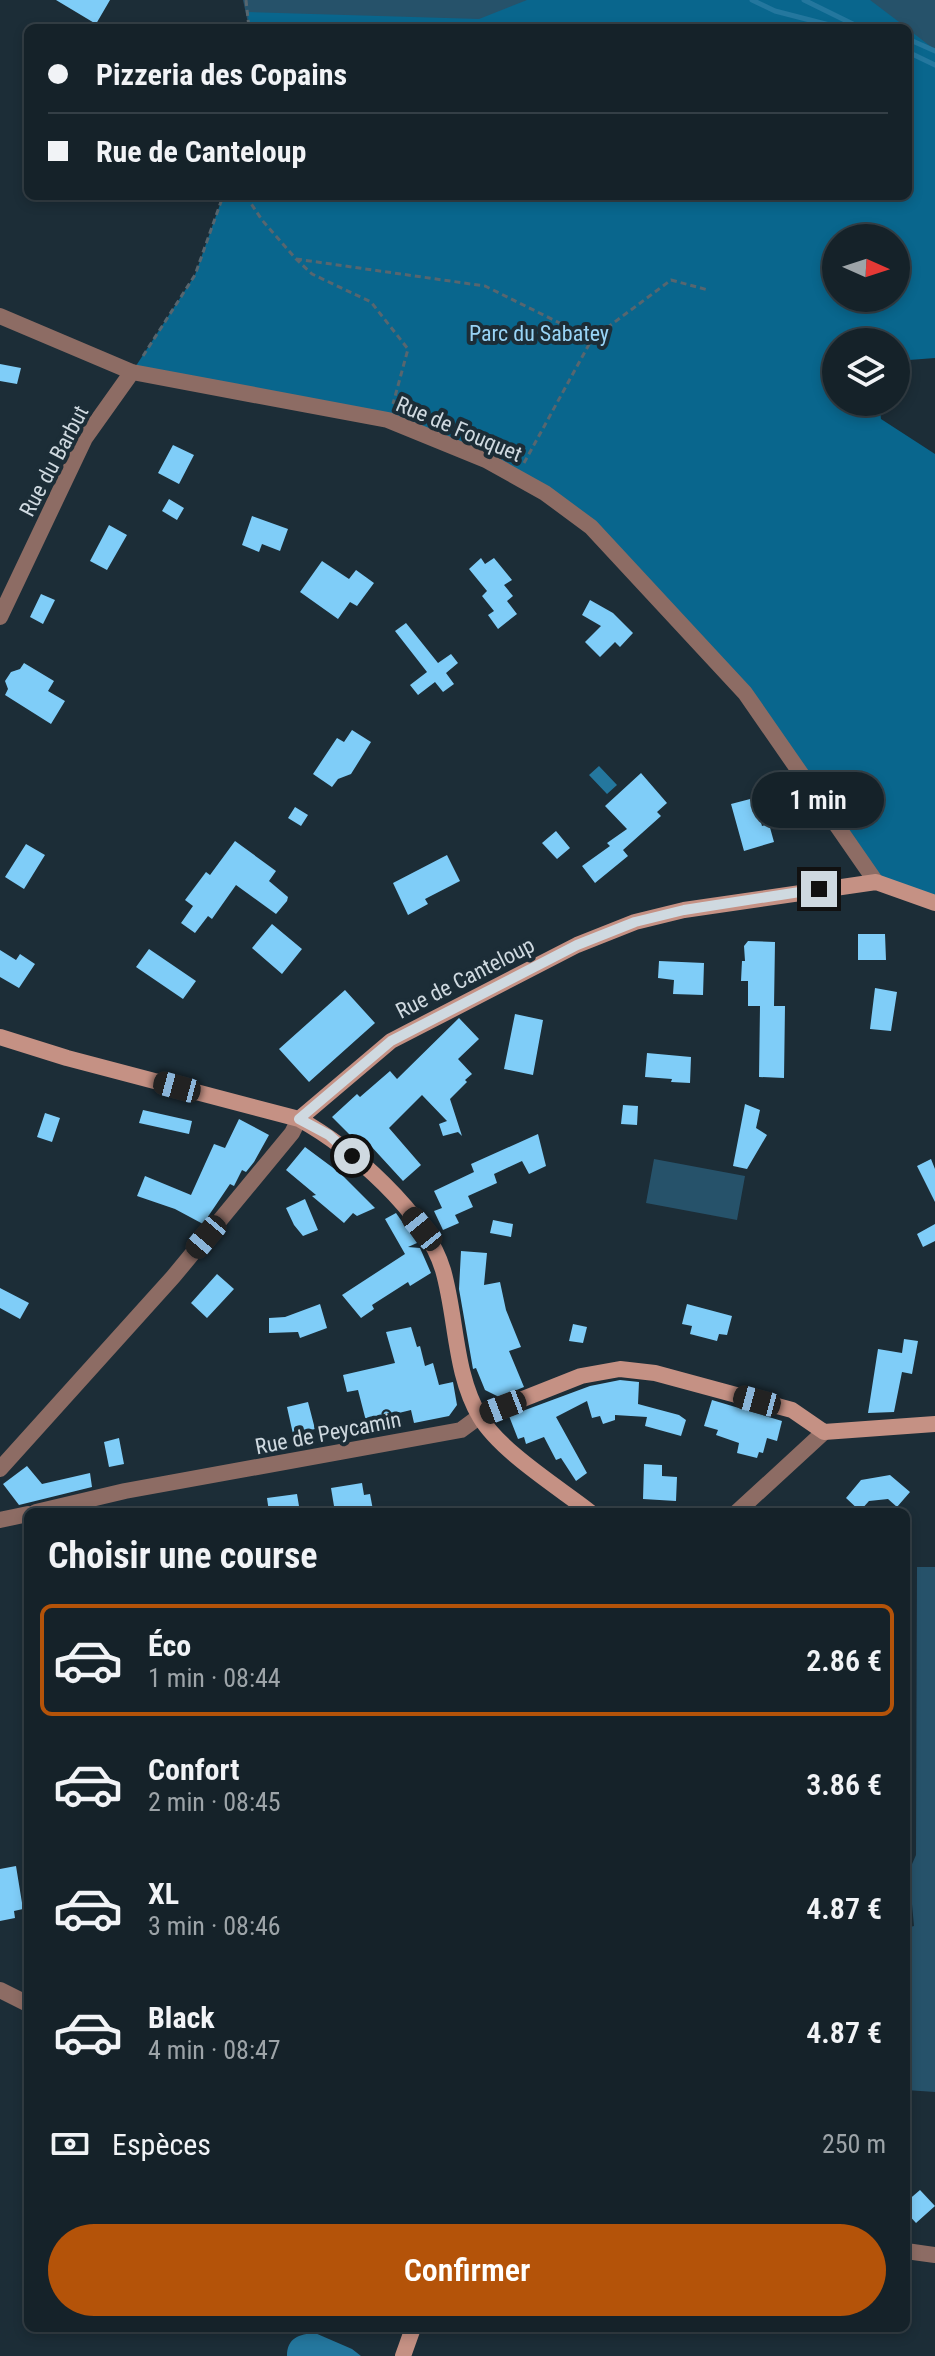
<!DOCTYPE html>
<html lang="fr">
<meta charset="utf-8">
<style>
body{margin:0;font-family:"Roboto Condensed",sans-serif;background:#222f35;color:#f1f3f6;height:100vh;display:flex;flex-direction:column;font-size:30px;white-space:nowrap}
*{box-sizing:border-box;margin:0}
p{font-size:26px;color:#9da4a8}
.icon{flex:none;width:44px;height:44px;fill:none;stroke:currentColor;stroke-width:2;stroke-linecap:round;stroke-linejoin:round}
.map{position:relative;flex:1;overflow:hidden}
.sheet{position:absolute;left:24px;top:1508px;width:886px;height:824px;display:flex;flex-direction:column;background:#152229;border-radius:12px;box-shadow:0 4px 12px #0003,0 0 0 2px #343f46}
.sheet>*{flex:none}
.hud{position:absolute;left:24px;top:24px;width:888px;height:176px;border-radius:12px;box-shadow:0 4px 12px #0003,0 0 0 2px #343f46;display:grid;align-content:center;height:176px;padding:0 24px;background:#152229}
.needle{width:52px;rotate:93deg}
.controls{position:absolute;left:822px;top:224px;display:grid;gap:16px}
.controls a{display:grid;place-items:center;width:88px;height:88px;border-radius:50%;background:#152229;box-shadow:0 4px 12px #0003,0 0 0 2px #343f46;font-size:40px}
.end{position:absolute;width:36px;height:36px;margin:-18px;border:10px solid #cfd9e0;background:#111;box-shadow:0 0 0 4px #111}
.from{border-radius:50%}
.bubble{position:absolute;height:56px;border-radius:28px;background:#152229;box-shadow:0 4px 12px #0003,0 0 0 2px #343f46;font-size:26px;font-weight:600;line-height:56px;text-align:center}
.car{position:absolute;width:24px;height:48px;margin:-24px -12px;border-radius:10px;box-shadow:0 0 6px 2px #0007;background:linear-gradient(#222 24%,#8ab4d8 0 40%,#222 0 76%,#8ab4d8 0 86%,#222 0)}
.hud b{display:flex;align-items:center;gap:28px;height:76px;font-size:30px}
.hud b+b{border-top:2px solid #343f46}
.hud i{width:20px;height:20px;background:#f1f3f6}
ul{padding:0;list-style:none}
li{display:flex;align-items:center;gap:24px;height:112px;margin:0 16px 12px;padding:0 8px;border:4px solid transparent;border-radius:12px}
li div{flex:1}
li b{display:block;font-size:30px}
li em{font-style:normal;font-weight:600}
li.active{border-color:#b45309}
li>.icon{width:72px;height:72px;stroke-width:1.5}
h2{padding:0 24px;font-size:36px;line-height:96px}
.pay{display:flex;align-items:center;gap:20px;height:88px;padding:0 24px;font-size:30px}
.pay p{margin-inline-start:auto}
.primary-button{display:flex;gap:16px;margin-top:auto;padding:16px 24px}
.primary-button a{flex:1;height:92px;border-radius:48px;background:#b45309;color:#fff;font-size:32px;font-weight:600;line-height:92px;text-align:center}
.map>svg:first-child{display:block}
.green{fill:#26526a}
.forest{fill:#09668d;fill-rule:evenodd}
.water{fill:#24779e}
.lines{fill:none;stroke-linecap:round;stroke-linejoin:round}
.stream{stroke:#24779e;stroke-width:5}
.building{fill:#7fcdf8}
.path{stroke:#57666f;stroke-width:3;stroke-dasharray:6 4;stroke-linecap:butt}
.street{stroke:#8d6c64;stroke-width:16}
.secondary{stroke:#c59184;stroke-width:16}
.route{stroke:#cfd9e0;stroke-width:10}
.labels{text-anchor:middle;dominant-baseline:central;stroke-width:8;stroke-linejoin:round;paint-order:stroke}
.park-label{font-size:22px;fill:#99d4f6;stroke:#1c2d37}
.street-label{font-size:22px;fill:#cfd9e0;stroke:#1c2d37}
</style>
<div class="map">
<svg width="935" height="2356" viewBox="0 0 935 2356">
<rect width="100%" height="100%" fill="#1c2d37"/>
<!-- green -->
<path class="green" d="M243 0H935V67L908 93V28H249Z
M654 1159 745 1176 737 1220 646 1203Z
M917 1567H935V2092L906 2090V1928L914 1926 909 1871 916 1855Z"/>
<!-- forest -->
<path class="forest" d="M527 0H870L907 28H249L248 12 479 19Z
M908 29 935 50V358L896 361V342H836V402H879L881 419 935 454V903L876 882 745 693 657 597 545 493 388 420 132 372 195 275 223 196H908ZM836 238H896V298H836Z"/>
<!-- water -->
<path class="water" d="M599 766 617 785 607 794 589 775Z
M315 2333 352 2349 361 2356H287C287 2338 299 2334 315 2333Z"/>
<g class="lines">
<!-- stream -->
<path class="stream" d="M752 0 775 11 841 28
M804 0 861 28
M908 39 935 51
M908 52 935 65"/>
</g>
<!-- building -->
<path class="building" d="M56 0H110L96 24Z
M0 364 21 368 17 384 0 381Z
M173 445 194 455 179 484 158 473Z
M169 499 184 508 177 520 162 511Z
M252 516 288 529 280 551 262 544 259 552 242 545Z
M109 525 127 535 107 570 90 561Z
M481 558 485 564 494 558 512 580 504 585 513 596 507 601 517 614 498 629 488 615 494 611 482 596 487 591 469 569Z
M322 561 349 579 356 570 374 583 357 606 350 602 338 619 300 592Z
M41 594 55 600 43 624 30 617Z
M590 600 613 613 633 633 620 647 615 642 600 657 585 642 601 626 582 615Z
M406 623 438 663 451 654 458 663 446 673 454 684 443 692 435 682 418 695 410 685 427 672 395 631Z
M24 663 54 681 48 691 65 701 51 724 5 695 8 689 5 681 11 672 20 669Z
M352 730 371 742 351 774 338 779 332 787 313 774 337 738 344 742Z
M641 773 667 803 657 812 661 816 623 850 628 856 595 883 582 866 610 846 607 843 627 829 605 806Z
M754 798 762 826 769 824 774 842 744 851 731 804Z
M295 807 308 815 301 826 288 818Z
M556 831 570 848 557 859 542 843Z
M235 841 276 871 269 881 288 897 287 901 276 914 236 885 212 919 208 916 195 933 181 923 193 906 185 900 206 872 210 875Z
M26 844 45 855 24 889 5 877Z
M447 855 460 881 425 899 428 904 408 915 393 883Z
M272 924 302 949 282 974 252 948Z
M858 934H885L886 960H858Z
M748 941 775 942 774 1006H785L784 1078 759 1077 760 1006H748V981H741L742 961H745L744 946Z
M149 949 196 981 183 999 136 967Z
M0 950 16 960 20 954 35 964 19 988 0 977Z
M659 961 704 963 703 995 673 994 674 980 658 978Z
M875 988 897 992 891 1031 870 1029Z
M345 990 375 1023 309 1082 279 1049Z
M515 1014 543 1020 533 1075 504 1069Z
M459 1018 479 1039 458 1059 472 1074 465 1080 467 1082 450 1099 462 1136 458 1132 443 1136 439 1124 447 1121 422 1095 389 1128 421 1165 403 1181 370 1145 365 1150 332 1117 357 1094 360 1097 390 1071 397 1079Z
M647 1053 691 1057 690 1083 671 1082 672 1079 645 1077Z
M745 1104 760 1110 756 1128 767 1135 747 1169 733 1166Z
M623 1105 638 1106 637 1125 621 1124Z
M143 1110 192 1121 189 1134 139 1123Z
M45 1113 60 1118 52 1142 37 1137Z
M239 1119 269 1135 254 1162 246 1172 242 1170 234 1186 230 1184 203 1224 175 1209 137 1196 145 1176 191 1195 214 1144 225 1148Z
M538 1134 546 1166 529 1174 522 1161 494 1174 497 1183 468 1196 473 1207 455 1215 459 1223 443 1230 434 1211 442 1208 434 1191 474 1172 471 1164Z
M305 1147 340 1173 375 1208 357 1216 353 1213 344 1223 312 1196 316 1195 286 1170Z
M931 1159 935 1169V1202L917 1166Z
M305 1199 318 1230 303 1236 294 1225 286 1208Z
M396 1213 417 1243 408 1247 420 1248 431 1273 410 1286 408 1282 372 1305 374 1309 361 1318 342 1295 405 1254 385 1219Z
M493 1220 513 1224 511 1237 490 1233Z
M935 1224V1241L923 1247 917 1234Z
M461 1251 487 1253 484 1285 500 1282 506 1310 521 1347 509 1351 524 1387 499 1397 485 1390 476 1368 473 1369 459 1289Z
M217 1274 234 1289 207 1318 191 1303Z
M0 1288 29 1303 20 1319 0 1308Z
M320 1304 327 1328 300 1338 298 1332 269 1333V1318L285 1317Z
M687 1304 732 1316 727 1335 719 1334 717 1341 690 1334 692 1326 682 1324Z
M573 1324 587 1327 583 1343 569 1341Z
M411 1327 417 1347 420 1346 425 1366 433 1363 439 1385 453 1382 457 1405 449 1416 414 1423 411 1410 366 1421 358 1390 347 1392 343 1375 395 1363 386 1332Z
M904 1339 918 1341 912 1374 902 1372 894 1412 868 1413 878 1349 902 1353Z
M620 1380 639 1382 638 1404 679 1415 686 1420 681 1436 645 1426 647 1417 615 1415V1420L603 1424 600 1416 592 1418 587 1401 556 1417 587 1473 576 1481 561 1458 556 1460 544 1437 526 1444 524 1437 518 1439 509 1416 590 1386Z
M712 1400 782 1421 777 1441 767 1438 763 1453 759 1452 757 1458 737 1453 739 1443 716 1435 718 1430 704 1426Z
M308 1402 315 1429 293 1434 287 1407Z
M119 1438 124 1464 109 1467 104 1442Z
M644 1464 662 1465V1476L677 1477 676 1501 643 1499Z
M27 1466 42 1484 90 1473 92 1487 19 1505 3 1484Z
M890 1475 910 1492 897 1507 888 1499 869 1501 860 1511 846 1498 861 1480Z
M362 1483 364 1495 370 1494 373 1510 360 1512 359 1508 335 1512 331 1488Z
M297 1494 300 1512H269L267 1498Z
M16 1866 23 1909 14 1911 15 1918 0 1921V1869Z
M920 2190 935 2206 916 2223 906 2212V2202Z"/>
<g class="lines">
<!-- path -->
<path class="path" d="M246 0 249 28
M246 196 262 220 296 259 312 274 371 302 408 349 393 404
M296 259 485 286 592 339
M143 356 195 275 223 196
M524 463 592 339 671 280 708 290"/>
<!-- street -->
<path class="street" d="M0 316 132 372 388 420 486 460 545 493 591 527 745 693 876 882
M0 617 85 438 132 372
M0 1469 173 1277 292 1133 299 1119
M36 1512 125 1491 461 1430 480 1416
M737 1512 824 1432
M0 1520 28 1514
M0 1990 28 2004
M906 2251 935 2255"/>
<!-- secondary -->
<path class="secondary" d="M0 1037 67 1058 299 1119C350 1147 426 1213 443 1270 457 1319 454 1373 480 1417 500 1451 558 1487 590 1512
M299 1119 391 1041 577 945 635 922 684 910 876 882 935 903
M480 1416 581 1376 620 1369 655 1373 792 1410 824 1432 935 1424
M403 2356 413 2328"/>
</g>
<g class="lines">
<!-- route -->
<path class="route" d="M352 1156 329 1135 299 1119 391 1041 577 945 635 922 684 910 819 889"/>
</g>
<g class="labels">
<!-- park labels -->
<g class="park-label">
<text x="539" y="333">Parc du Sabatey</text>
</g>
<!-- street labels -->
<g class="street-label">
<text transform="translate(459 429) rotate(23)">Rue de Fouquet</text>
<text transform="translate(54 461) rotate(-62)">Rue du Barbut</text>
<text transform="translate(465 978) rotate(-27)">Rue de Canteloup</text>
<text transform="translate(328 1433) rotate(-11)">Rue de Peycamin</text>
</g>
</g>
</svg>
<div class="controls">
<a><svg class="needle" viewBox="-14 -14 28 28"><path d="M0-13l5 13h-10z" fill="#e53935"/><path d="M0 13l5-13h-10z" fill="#9da4a8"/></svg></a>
<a><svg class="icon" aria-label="layers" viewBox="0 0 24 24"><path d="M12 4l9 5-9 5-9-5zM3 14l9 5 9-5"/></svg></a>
</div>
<i class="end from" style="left:352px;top:1156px"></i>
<i class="end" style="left:819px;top:889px"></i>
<div class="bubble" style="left:752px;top:772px;width:132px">1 min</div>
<i class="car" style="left:177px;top:1087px;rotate:285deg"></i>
<i class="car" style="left:422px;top:1229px;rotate:321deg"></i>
<i class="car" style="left:206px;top:1237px;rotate:220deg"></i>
<i class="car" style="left:757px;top:1401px;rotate:285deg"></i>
<i class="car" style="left:503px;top:1407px;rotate:249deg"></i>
<div class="hud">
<b><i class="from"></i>Pizzeria des Copains</b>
<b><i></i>Rue de Canteloup</b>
</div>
<section class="sheet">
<h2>Choisir une course</h2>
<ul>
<li class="active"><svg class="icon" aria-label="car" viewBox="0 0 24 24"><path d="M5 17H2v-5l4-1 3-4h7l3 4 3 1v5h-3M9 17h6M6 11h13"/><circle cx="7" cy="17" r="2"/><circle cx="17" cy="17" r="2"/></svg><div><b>Éco</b><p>1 min · 08:44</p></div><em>2.86 €</em></li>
<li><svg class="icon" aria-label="car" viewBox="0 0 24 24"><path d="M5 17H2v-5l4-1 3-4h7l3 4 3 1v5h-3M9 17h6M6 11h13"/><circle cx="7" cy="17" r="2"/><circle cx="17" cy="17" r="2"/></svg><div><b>Confort</b><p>2 min · 08:45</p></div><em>3.86 €</em></li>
<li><svg class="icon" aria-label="car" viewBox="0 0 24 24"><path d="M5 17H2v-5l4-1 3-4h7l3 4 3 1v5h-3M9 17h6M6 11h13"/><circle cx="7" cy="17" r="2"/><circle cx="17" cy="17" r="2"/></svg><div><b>XL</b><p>3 min · 08:46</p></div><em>4.87 €</em></li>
<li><svg class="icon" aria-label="car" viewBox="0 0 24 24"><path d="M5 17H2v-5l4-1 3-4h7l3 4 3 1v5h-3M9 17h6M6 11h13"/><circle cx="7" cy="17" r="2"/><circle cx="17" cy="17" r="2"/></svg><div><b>Black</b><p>4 min · 08:47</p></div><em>4.87 €</em></li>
</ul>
<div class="pay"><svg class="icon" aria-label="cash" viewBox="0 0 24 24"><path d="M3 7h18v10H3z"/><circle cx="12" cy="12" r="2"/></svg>Espèces<p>250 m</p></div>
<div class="primary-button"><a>Confirmer</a></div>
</section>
</div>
